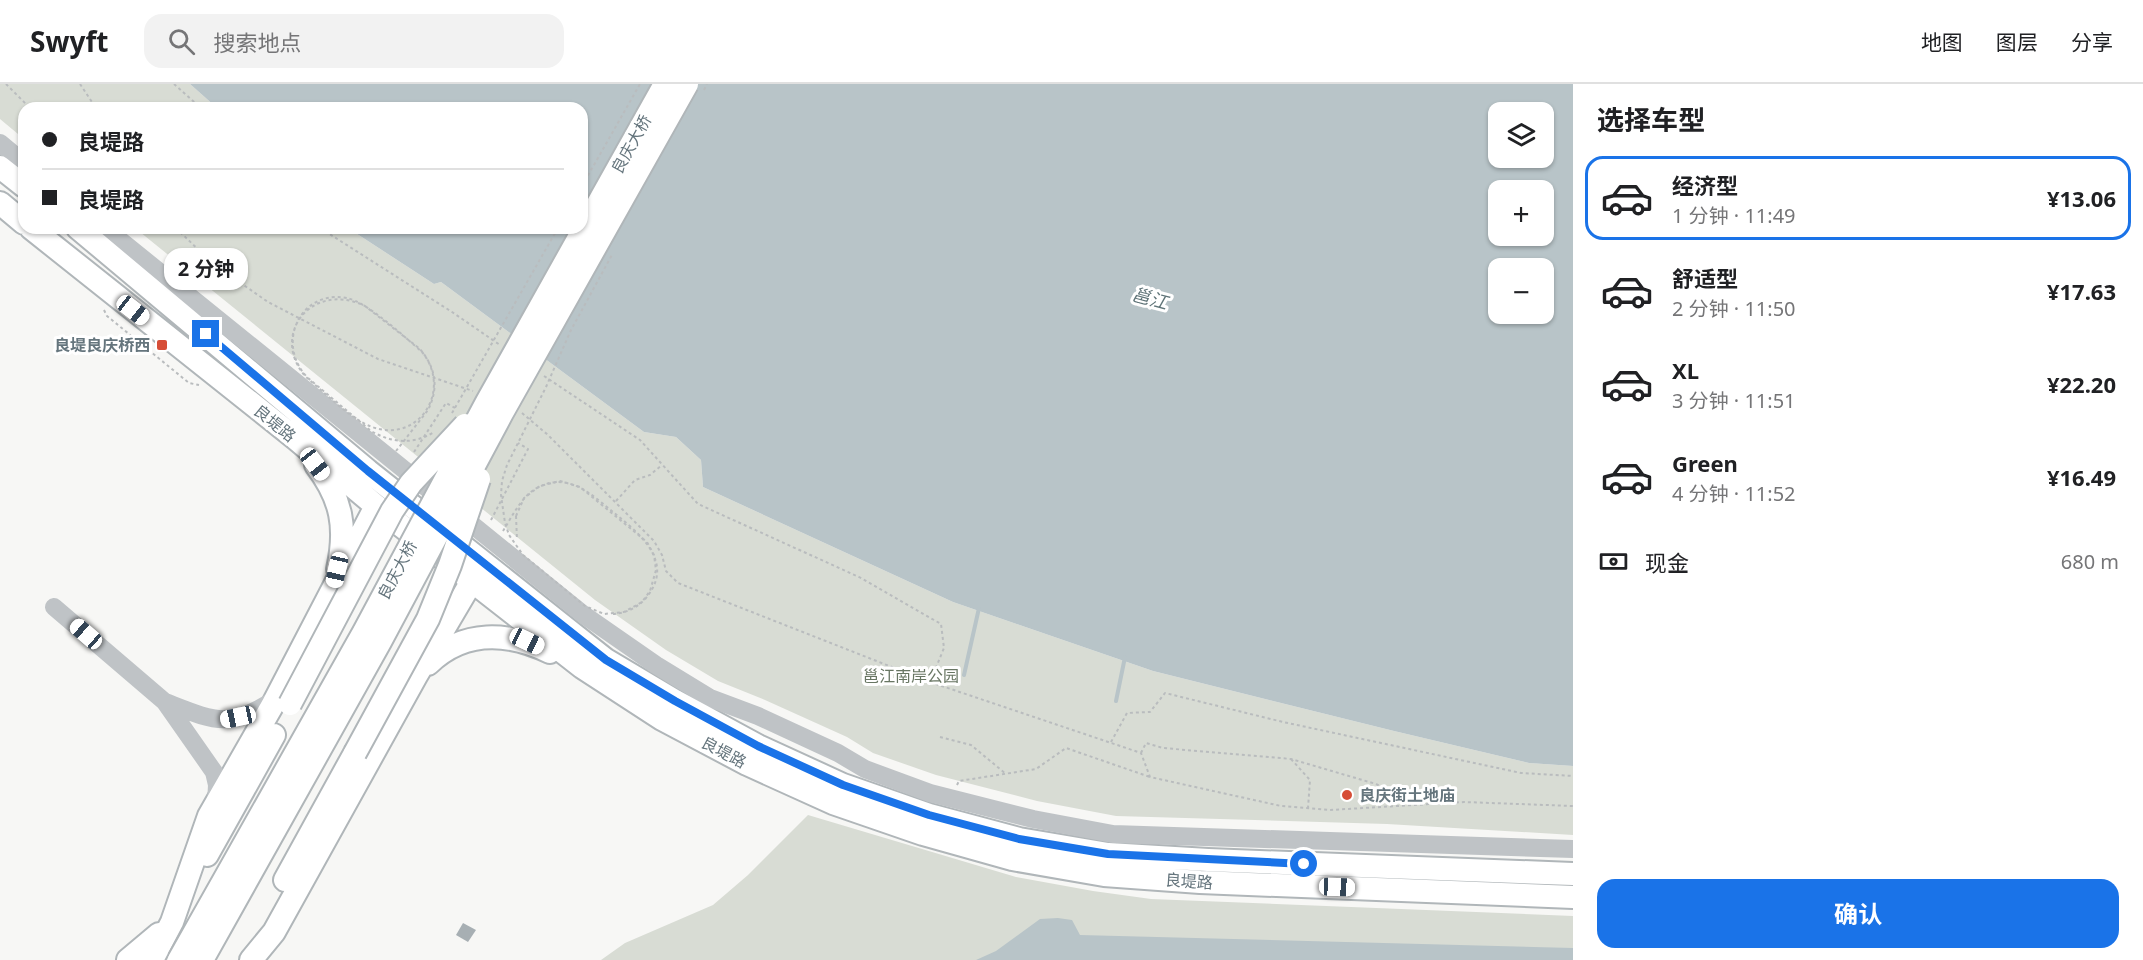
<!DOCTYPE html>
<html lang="zh">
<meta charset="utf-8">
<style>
body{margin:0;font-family:"Noto Sans","Noto Sans SC",sans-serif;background:#f2f2f2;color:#202124;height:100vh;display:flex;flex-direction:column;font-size:22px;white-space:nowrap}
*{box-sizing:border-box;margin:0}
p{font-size:20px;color:#757577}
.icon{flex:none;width:33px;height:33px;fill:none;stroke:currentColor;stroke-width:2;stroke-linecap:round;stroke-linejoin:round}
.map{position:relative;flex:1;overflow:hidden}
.drawer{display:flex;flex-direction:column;background:#fff;width:570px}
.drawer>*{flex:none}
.top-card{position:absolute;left:18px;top:18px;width:570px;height:132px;border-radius:18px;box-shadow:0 2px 4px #0004;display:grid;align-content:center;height:132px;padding:0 24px;background:#fff}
.tools{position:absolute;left:1488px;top:18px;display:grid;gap:12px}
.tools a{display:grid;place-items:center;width:66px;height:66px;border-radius:12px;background:#fff;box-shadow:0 2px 4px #0004;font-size:30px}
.end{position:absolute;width:27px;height:27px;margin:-14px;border:8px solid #1a73e8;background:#fff;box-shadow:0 0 0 3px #fff}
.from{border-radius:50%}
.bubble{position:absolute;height:42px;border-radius:18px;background:#fff;box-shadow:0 2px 4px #0004;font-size:20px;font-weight:700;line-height:42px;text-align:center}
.car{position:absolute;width:18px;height:36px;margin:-18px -9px;border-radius:8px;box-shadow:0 0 4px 2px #0007;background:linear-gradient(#fff 24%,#345 0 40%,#fff 0 76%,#345 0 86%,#fff 0)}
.top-card b{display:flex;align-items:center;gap:21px;height:57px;font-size:22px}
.top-card b+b{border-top:2px solid #e0e0e0}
.top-card i{width:15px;height:15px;background:#202124}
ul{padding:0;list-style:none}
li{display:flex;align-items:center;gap:18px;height:84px;margin:0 12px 9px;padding:0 12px;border:3px solid transparent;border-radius:18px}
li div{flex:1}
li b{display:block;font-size:22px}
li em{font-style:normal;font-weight:700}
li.active{border-color:#1a73e8}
li>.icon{width:54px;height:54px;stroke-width:1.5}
h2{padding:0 24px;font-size:27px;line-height:72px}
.pay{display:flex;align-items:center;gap:15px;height:66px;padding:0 24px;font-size:22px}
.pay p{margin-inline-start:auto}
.action{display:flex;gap:12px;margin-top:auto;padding:12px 24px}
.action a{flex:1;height:69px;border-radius:18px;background:#1a73e8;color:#fff;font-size:24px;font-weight:700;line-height:69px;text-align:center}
header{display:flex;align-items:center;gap:36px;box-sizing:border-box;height:84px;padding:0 30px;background:#fff;border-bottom:2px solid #e0e0e0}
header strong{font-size:28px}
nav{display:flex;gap:33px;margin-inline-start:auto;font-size:21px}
.search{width:420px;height:54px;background:#f2f2f2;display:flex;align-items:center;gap:15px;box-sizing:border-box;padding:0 21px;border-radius:18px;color:#757577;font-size:22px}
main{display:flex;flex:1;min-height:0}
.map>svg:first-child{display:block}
.green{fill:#d8dcd4}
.water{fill:#b8c4c8;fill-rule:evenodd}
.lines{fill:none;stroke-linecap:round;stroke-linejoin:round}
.stream{stroke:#b8c4c8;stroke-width:4}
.building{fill:#a7afb3}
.major-casing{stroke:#b0b6b9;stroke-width:26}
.path{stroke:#b9bcbe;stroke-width:2;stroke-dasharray:3 3;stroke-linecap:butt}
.minor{stroke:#bfc3c6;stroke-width:18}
.major{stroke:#fff;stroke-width:22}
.major-bridge-casing{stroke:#b0b6b9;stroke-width:26;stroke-linecap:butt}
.path-bridge{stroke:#b9bcbe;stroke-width:2;stroke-dasharray:3 3;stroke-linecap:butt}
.major-bridge{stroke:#fff;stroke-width:22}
.route{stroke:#1a73e8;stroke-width:8}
.poi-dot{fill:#d64d36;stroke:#fff;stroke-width:2}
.labels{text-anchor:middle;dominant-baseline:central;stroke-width:6;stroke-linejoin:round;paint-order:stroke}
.street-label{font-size:16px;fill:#65757d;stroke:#fff}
.poi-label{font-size:16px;font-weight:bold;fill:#65757d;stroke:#fff;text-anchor:end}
.park-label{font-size:16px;fill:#687663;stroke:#fff}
.water-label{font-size:18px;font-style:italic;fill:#5f7478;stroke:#fff}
</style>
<header>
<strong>Swyft</strong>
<div class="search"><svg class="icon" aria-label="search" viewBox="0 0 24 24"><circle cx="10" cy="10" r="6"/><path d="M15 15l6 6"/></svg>搜索地点</div>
<nav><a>地图</a><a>图层</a><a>分享</a></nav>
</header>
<main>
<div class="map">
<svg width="1573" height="876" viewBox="0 0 1573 876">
<rect width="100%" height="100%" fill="#f7f7f5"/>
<!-- green -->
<path class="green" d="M0 0H190L217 24H24V55L0 35Z
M135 144H348L434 200 441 198 644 348 676 353 701 376 703 403 953 518 1153 587 1394 647 1529 679 1573 682V751L1387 740 1116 732 1037 717 936 691 873 669 847 653 765 616 718 597 666 566 595 516Z
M808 731 1016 793 1093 807 1151 815 1573 832V876H601L625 859 713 821 748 791Z"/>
<!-- water -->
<path class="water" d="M190 0H1573V682L1529 679 1394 647 1153 587 953 518 703 403 701 376 676 353 644 348 441 198 434 200 348 144H582V24H217ZM1498 28H1544V74H1498ZM1498 106H1544V152H1498ZM1498 184H1544V230H1498Z
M1058 834 1072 836 1080 851 1573 864V876H976L996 867 1040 835Z"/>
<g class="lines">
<!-- stream -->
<path class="stream" d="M964 591 979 524
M1116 617 1125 573"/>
</g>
<!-- building -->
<path class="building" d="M463 839 476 846 468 858 456 851Z"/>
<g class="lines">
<!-- major casing -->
<g class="major-casing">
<path id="major" d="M0 83 24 102
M0 119 24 139
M31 144 295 354 376 422 582 583 662 635 747 680 833 719 923 750 1012 775 1104 791 1200 798 1573 813
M78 144 368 387 606 576 675 617 758 662 843 701 929 731 1019 755 1108 770 1208 776 1573 790
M316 381C342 415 347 444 338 485
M428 580C464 545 508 548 550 568
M207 771 274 651
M285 796 355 669
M128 876 159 850
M152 876 172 838 209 732 272 622 376 422
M251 876 274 848 416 592 472 497"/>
</g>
<!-- path -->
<path class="path" d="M6 0 30 24
M80 0 96 24
M174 0 201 24
M582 102 640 0
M176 144 212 179 268 218 378 275 473 307
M320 144 452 228 500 261
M104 226 107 232 189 299 199 301
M544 292 640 356 698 420 859 493 941 540 944 564 930 598
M522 329 548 351 654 457 662 471 666 487 678 499 930 598 1141 669 1150 693 1281 722 1330 726 1464 718 1573 722
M414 368 446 319 455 324
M616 417 635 396 650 391 662 381
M516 432 517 456
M491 436 528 365 518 359
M503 447C513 431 523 409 541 402 570 389 592 411 613 428 639 449 676 478 646 514 636 525 624 530 610 530
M940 653 971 661 1006 690
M1111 658 1127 629 1150 628 1165 609 1283 638 1521 689 1573 692
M1141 669 1146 659 1163 664 1291 675 1376 700 1416 720
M1291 675 1310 696 1308 724
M957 701 959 697 1036 685 1066 664 1150 693"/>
<!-- minor -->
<path class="minor" d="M0 59 24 79
M105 144 584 531 656 581 710 614 758 632 838 669 865 685 930 709 1033 735 1113 750 1573 765
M54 523 165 618
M216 720 217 701 214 688 165 618C214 637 229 646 277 614"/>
<!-- major -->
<use href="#major" class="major"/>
<!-- major-bridge casing -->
<g class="major-bridge-casing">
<path id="major-bridge" d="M290 620 392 427 411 399 465 341
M355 669 428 535 450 481 479 395
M179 876 364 548 487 318 665 0
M202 876 380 558 502 329 687 0"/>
</g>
<!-- path-bridge -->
<path class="path-bridge" d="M704 6 707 0
M452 329 558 144
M396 367 428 326C439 304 436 284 420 265L365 222C311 196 269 252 306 293 325 309 349 334 372 343 419 360 453 306 422 268 406 254 367 218 347 214 299 205 275 261 308 294L371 347C392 359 413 361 434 348
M516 432 524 414 540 402 560 397 580 403 647 458 654 471 656 486 650 507 642 518 624 528 604 530 585 522 523 471 509 451 505 439 501 411 502 397 507 381 546 303 571 246 613 169"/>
<!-- major-bridge -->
<use href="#major-bridge" class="major-bridge"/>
</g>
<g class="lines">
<!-- route -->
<path class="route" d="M206 250 368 387 606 576 675 617 758 662 843 701 929 731 1019 755 1108 770 1304 780"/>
</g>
<!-- markers -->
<g class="poi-dot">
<rect x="156" y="255" width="12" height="12" rx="3"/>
<circle cx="1347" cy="711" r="6"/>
</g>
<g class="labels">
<!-- street labels -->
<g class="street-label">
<text transform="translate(631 60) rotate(-61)">良庆大桥</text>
<text transform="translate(275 339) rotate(39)">良堤路</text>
<text transform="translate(397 486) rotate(-62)">良庆大桥</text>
<text transform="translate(724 668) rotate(28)">良堤路</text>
<text transform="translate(1189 797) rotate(4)">良堤路</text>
</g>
<!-- poi labels -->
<g class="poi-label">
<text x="150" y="261">良堤良庆桥西</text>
<text x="1359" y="711" text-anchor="start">良庆街土地庙</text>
</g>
<!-- park labels -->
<g class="park-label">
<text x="911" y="592">邕江南岸公园</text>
</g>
<!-- water labels -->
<g class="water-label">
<text transform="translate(1150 214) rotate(15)">邕江</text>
</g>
</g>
</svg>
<div class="tools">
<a><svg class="icon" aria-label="layers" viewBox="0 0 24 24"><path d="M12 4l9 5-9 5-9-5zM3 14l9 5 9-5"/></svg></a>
<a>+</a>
<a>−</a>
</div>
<i class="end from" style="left:1304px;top:780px"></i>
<i class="end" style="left:206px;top:250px"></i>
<div class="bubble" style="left:164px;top:164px;width:84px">2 分钟</div>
<i class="car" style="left:133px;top:226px;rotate:128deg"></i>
<i class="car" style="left:315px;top:380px;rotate:142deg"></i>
<i class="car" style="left:337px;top:486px;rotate:193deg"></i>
<i class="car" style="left:86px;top:550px;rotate:311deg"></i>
<i class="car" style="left:527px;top:557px;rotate:115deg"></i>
<i class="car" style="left:238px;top:633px;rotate:258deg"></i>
<i class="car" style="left:1337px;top:803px;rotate:92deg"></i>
<div class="top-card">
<b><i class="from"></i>良堤路</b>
<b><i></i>良堤路</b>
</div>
</div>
<section class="drawer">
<h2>选择车型</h2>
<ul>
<li class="active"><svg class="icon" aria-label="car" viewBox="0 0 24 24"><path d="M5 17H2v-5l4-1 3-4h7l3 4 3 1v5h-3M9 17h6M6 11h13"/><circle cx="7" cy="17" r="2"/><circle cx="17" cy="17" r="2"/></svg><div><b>经济型</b><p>1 分钟 · 11:49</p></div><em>¥13.06</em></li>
<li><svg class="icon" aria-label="car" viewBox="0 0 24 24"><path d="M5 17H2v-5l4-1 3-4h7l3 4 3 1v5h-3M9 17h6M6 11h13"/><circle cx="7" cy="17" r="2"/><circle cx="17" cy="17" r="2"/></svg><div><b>舒适型</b><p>2 分钟 · 11:50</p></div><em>¥17.63</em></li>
<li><svg class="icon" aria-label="car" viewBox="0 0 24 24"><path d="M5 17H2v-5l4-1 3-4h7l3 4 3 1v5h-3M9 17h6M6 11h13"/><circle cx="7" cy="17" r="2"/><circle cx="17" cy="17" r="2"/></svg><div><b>XL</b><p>3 分钟 · 11:51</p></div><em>¥22.20</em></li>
<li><svg class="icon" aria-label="car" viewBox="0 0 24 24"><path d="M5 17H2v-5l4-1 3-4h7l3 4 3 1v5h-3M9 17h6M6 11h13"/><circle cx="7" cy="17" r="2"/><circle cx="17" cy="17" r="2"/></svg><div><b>Green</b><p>4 分钟 · 11:52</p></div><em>¥16.49</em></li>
</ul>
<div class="pay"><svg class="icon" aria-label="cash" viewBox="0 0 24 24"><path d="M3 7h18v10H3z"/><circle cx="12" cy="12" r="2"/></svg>现金<p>680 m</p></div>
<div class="action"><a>确认</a></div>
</section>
</main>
